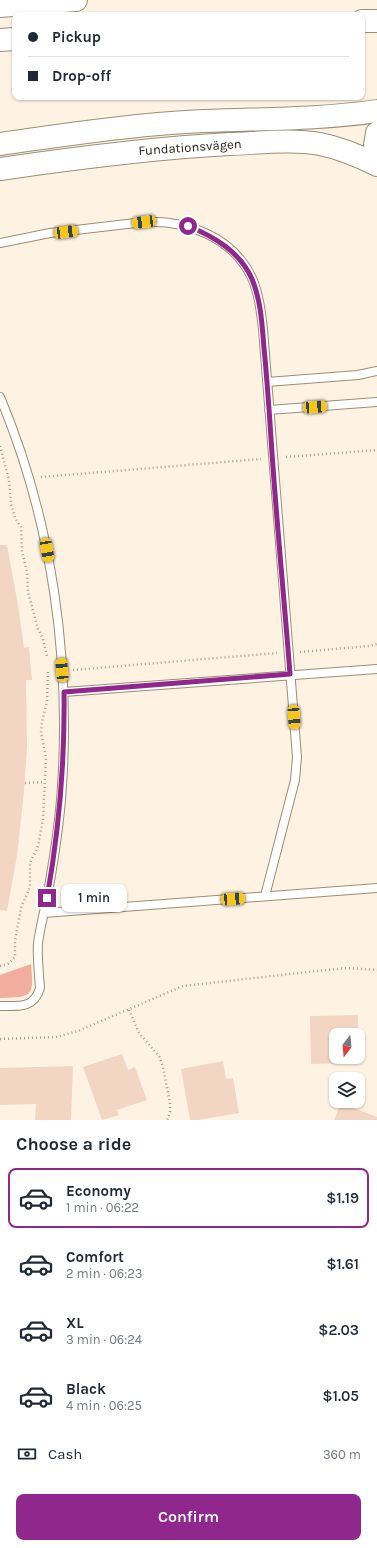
<!DOCTYPE html>
<meta charset="utf-8">
<style>
body{margin:0;font-family:Karla,sans-serif;background:#f2f2f3;color:#1f2937;height:100vh;display:flex;flex-direction:column;font-size:15px;white-space:nowrap}
*{box-sizing:border-box;margin:0}
p{font-size:13px;color:#747a83}
.icon{flex:none;width:22px;height:22px;fill:none;stroke:currentColor;stroke-width:2;stroke-linecap:round;stroke-linejoin:round}
.map{position:relative;height:1120px;overflow:hidden}
.panel{display:flex;flex-direction:column;background:#fff;flex:1}
.panel>*{flex:none}
.banner{position:absolute;left:12px;top:12px;width:353px;height:88px;border-radius:8px;box-shadow:0 1px 3px #0004;display:grid;align-content:center;height:88px;padding:0 16px;background:#fff}
.needle{width:26px;rotate:196deg}
.fabs{position:absolute;left:329px;top:1028px;display:grid;gap:8px}
.fabs a{display:grid;place-items:center;width:36px;height:36px;border-radius:8px;background:#fff;box-shadow:0 1px 3px #0004;font-size:20px}
.end{position:absolute;width:18px;height:18px;margin:-9px;border:5px solid #8f278c;background:#fff;box-shadow:0 0 0 2px #fff}
.from{border-radius:50%}
.bubble{position:absolute;height:28px;border-radius:8px;background:#fff;box-shadow:0 1px 3px #0004;font-size:13px;font-weight:600;line-height:28px;text-align:center}
.car{position:absolute;width:12px;height:24px;margin:-12px -6px;border-radius:5px;box-shadow:0 0 3px 1px #0007;background:linear-gradient(#f5c518 24%,#345 0 40%,#f5c518 0 76%,#345 0 86%,#f5c518 0)}
.banner b{display:flex;align-items:center;gap:14px;height:38px;font-size:15px}
.banner b+b{border-top:1px solid #e0e1e3}
.banner i{width:10px;height:10px;background:#1f2937}
ul{padding:0;list-style:none}
li{display:flex;align-items:center;gap:12px;height:60px;margin:0 8px 6px;padding:0 8px;border:2px solid transparent;border-radius:8px}
li div{flex:1}
li b{display:block;font-size:15px}
li em{font-style:normal;font-weight:600}
li.current{border-color:#8f278c}
li>.icon{width:36px;height:36px;stroke-width:1.5}
h2{padding:0 16px;font-size:18px;line-height:48px}
.pay{display:flex;align-items:center;gap:10px;height:44px;padding:0 16px;font-size:15px}
.pay p{margin-inline-start:auto}
.button{display:flex;gap:8px;margin-top:auto;padding:8px 16px}
.button a{flex:1;height:46px;border-radius:8px;background:#8f278c;color:#fff;font-size:16px;font-weight:600;line-height:46px;text-align:center}
.map>svg:first-child{display:block}
.green{fill:#f1ae9d}
.building{fill:#f2d6c3;fill-rule:evenodd}
.lines{fill:none;stroke-linecap:round;stroke-linejoin:round}
.service-casing{stroke:#9d8d74;stroke-width:10}
.secondary-casing{stroke:#9d8d74;stroke-width:24}
.motorway-casing{stroke:#9d8d74;stroke-width:24}
.path{stroke:#a59c8e;stroke-width:2.5;stroke-dasharray:1 3;stroke-linecap:butt}
.service{stroke:#fff;stroke-width:8}
.secondary{stroke:#fff;stroke-width:22}
.motorway{stroke:#fff;stroke-width:22}
.route{stroke:#8f278c;stroke-width:5}
.labels{text-anchor:middle;dominant-baseline:central;stroke-width:3;stroke-linejoin:round;paint-order:stroke}
.street-label{font-size:13px;fill:#221c12;stroke:#fff}
</style>
<div class="map">
<svg width="377" height="1120" viewBox="0 0 377 1120">
<rect width="100%" height="100%" fill="#fef3e3"/>
<!-- green -->
<path class="green" d="M31 964C34 997 33 997 0 998V975Z"/>
<!-- building -->
<path class="building" d="M0 545H7L18 605 24 648 29 647 32 680H26L27 747 24 792 17 856 7 911 0 910Z
M358 1015 359 1063 311 1064 310 1016ZM336 1035H358V1057H336Z
M122 1054 128 1070 135 1067 147 1100 117 1110 119 1115 102 1120 83 1067Z
M223 1061 226 1079 233 1078 239 1113 198 1120H190L181 1069Z
M73 1066 71 1120H35L36 1104 0 1105V1068Z
M341 1103 377 1117V1120H334Z"/>
<g class="lines">
<!-- service casing -->
<g class="service-casing">
<path id="service" d="M0 243 50 233 144 222C187 220 233 237 252 278 259 294 261 312 263 329L297 757 295 780 265 896
M267 382 358 375 377 371
M0 397C53 523 72 664 61 800 58 833 53 865 47 898 44 913 40 928 38 943 37 957 39 973 40 988 34 1009 18 1006 0 1006
M269 410 377 402
M64 692 377 669
M44 913 377 888"/>
</g>
<!-- secondary casing -->
<g class="secondary-casing">
<path id="secondary" d="M377 133 375 145 377 161
M0 144C57 136 114 127 171 123 240 118 309 121 377 111
M0 169C76 158 152 148 229 144 259 143 291 139 320 144 340 148 359 156 377 165"/>
</g>
<!-- motorway casing -->
<g class="motorway-casing">
<path id="motorway" d="M0 6 76 0
M362 21H377
M0 40 15 39"/>
</g>
<!-- path -->
<path class="path" d="M0 446 9 480 11 504 15 518 21 527 22 551 27 572 28 592 38 629 43 639 47 656
M286 457 377 450
M41 477 261 459
M300 652 369 646 377 644
M73 670 277 653
M25 783 45 782
M0 966 8 964 15 957V941L21 908 30 887V863L38 846 43 819 46 757 41 733 42 722 47 701 48 671
M129 1010 139 1033 159 1056 163 1067 170 1103V1112L167 1120
M0 1039 56 1037 78 1031 183 986 317 971 347 968 377 970"/>
<!-- service -->
<use href="#service" class="service"/>
<!-- secondary -->
<use href="#secondary" class="secondary"/>
<!-- motorway -->
<use href="#motorway" class="motorway"/>
</g>
<g class="lines">
<!-- route -->
<path class="route" d="M47 898C59 830 65 762 64 692L290 674C284 596 276 517 271 438 269 408 267 378 264 348 262 324 261 301 252 279 240 252 215 237 188 226"/>
</g>
<g class="labels">
<!-- street labels -->
<g class="street-label">
<text transform="translate(190 147) rotate(-4)">Fundationsvägen</text>
</g>
</g>
</svg>
<div class="fabs">
<a><svg class="needle" viewBox="-14 -14 28 28"><path d="M0-13l5 13h-10z" fill="#e53935"/><path d="M0 13l5-13h-10z" fill="#747a83"/></svg></a>
<a><svg class="icon" aria-label="layers" viewBox="0 0 24 24"><path d="M12 4l9 5-9 5-9-5zM3 14l9 5 9-5"/></svg></a>
</div>
<i class="end from" style="left:188px;top:226px"></i>
<i class="end" style="left:47px;top:898px"></i>
<div class="bubble" style="left:61px;top:884px;width:66px">1 min</div>
<i class="car" style="left:144px;top:222px;rotate:263deg"></i>
<i class="car" style="left:66px;top:232px;rotate:83deg"></i>
<i class="car" style="left:315px;top:407px;rotate:86deg"></i>
<i class="car" style="left:47px;top:550px;rotate:170deg"></i>
<i class="car" style="left:62px;top:670px;rotate:355deg"></i>
<i class="car" style="left:294px;top:717px;rotate:176deg"></i>
<i class="car" style="left:233px;top:899px;rotate:86deg"></i>
<div class="banner">
<b><i class="from"></i>Pickup</b>
<b><i></i>Drop-off</b>
</div>
</div>
<section class="panel">
<h2>Choose a ride</h2>
<ul>
<li class="current"><svg class="icon" aria-label="car" viewBox="0 0 24 24"><path d="M5 17H2v-5l4-1 3-4h7l3 4 3 1v5h-3M9 17h6M6 11h13"/><circle cx="7" cy="17" r="2"/><circle cx="17" cy="17" r="2"/></svg><div><b>Economy</b><p>1 min · 06:22</p></div><em>$1.19</em></li>
<li><svg class="icon" aria-label="car" viewBox="0 0 24 24"><path d="M5 17H2v-5l4-1 3-4h7l3 4 3 1v5h-3M9 17h6M6 11h13"/><circle cx="7" cy="17" r="2"/><circle cx="17" cy="17" r="2"/></svg><div><b>Comfort</b><p>2 min · 06:23</p></div><em>$1.61</em></li>
<li><svg class="icon" aria-label="car" viewBox="0 0 24 24"><path d="M5 17H2v-5l4-1 3-4h7l3 4 3 1v5h-3M9 17h6M6 11h13"/><circle cx="7" cy="17" r="2"/><circle cx="17" cy="17" r="2"/></svg><div><b>XL</b><p>3 min · 06:24</p></div><em>$2.03</em></li>
<li><svg class="icon" aria-label="car" viewBox="0 0 24 24"><path d="M5 17H2v-5l4-1 3-4h7l3 4 3 1v5h-3M9 17h6M6 11h13"/><circle cx="7" cy="17" r="2"/><circle cx="17" cy="17" r="2"/></svg><div><b>Black</b><p>4 min · 06:25</p></div><em>$1.05</em></li>
</ul>
<div class="pay"><svg class="icon" aria-label="cash" viewBox="0 0 24 24"><path d="M3 7h18v10H3z"/><circle cx="12" cy="12" r="2"/></svg>Cash<p>360 m</p></div>
<div class="button"><a>Confirm</a></div>
</section>
